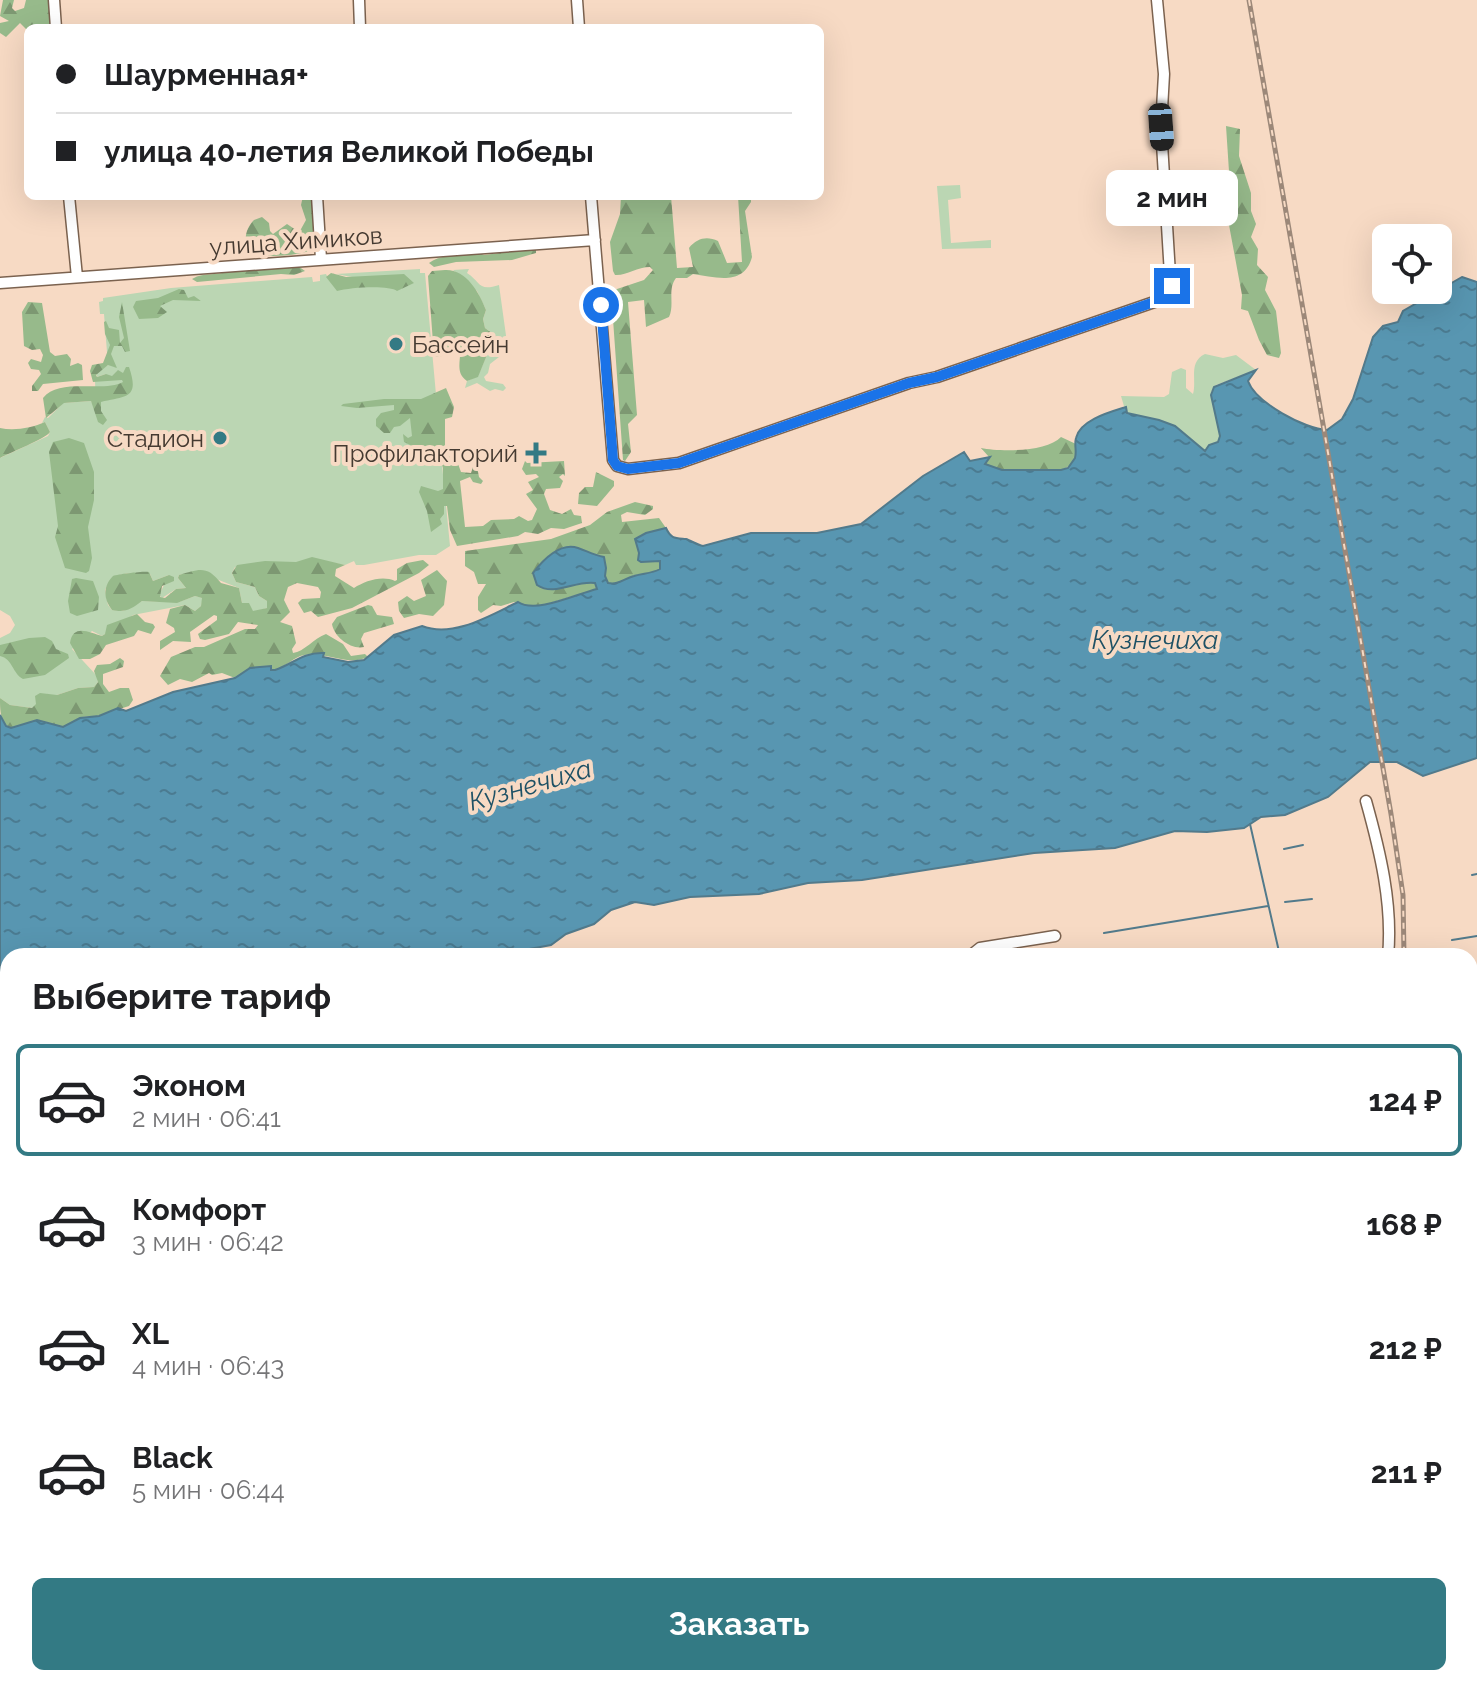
<!DOCTYPE html>
<html lang="ru">
<meta charset="utf-8">
<style>
body{margin:0;font-family:Raleway,sans-serif;background:#f2f2f2;color:#202124;height:100vh;display:flex;flex-direction:column;font-size:30px;white-space:nowrap}
*{box-sizing:border-box;margin:0}
p{font-size:26px;color:#757577}
.icon{flex:none;width:44px;height:44px;fill:none;stroke:currentColor;stroke-width:2;stroke-linecap:round;stroke-linejoin:round}
.map{position:relative;flex:1;overflow:hidden}
.side{position:absolute;left:0px;top:948px;width:1478px;height:738px;display:flex;flex-direction:column;background:#fff;border-radius:24px 24px 0 0;box-shadow:0 8px 32px #0002}
.side>*{flex:none}
.top-card{position:absolute;left:24px;top:24px;width:800px;height:176px;border-radius:12px;box-shadow:0 8px 32px #0002;display:grid;align-content:center;height:176px;padding:0 32px;background:#fff}
.tools{position:absolute;left:1372px;top:224px;display:grid;gap:16px}
.tools a{display:grid;place-items:center;width:80px;height:80px;border-radius:12px;background:#fff;box-shadow:0 8px 32px #0002;font-size:40px}
.end{position:absolute;width:36px;height:36px;margin:-18px;border:10px solid #1a73e8;background:#fff;box-shadow:0 0 0 4px #fff}
.from{border-radius:50%}
.bubble{position:absolute;height:56px;border-radius:12px;background:#fff;box-shadow:0 8px 32px #0002;font-size:26px;font-weight:700;line-height:56px;text-align:center}
.car{position:absolute;width:24px;height:48px;margin:-24px -12px;border-radius:10px;box-shadow:0 0 6px 2px #0007;background:linear-gradient(#222 24%,#8ab4d8 0 40%,#222 0 76%,#8ab4d8 0 86%,#222 0)}
.top-card b{display:flex;align-items:center;gap:28px;height:76px;font-size:30px}
.top-card b+b{border-top:2px solid #e0e0e0}
.top-card i{width:20px;height:20px;background:#202124}
ul{padding:0;list-style:none}
li{display:flex;align-items:center;gap:24px;height:112px;margin:0 16px 12px;padding:0 16px;border:4px solid transparent;border-radius:12px}
li div{flex:1}
li b{display:block;font-size:30px}
li em{font-style:normal;font-weight:700}
li.current{border-color:#337a84}
li>.icon{width:72px;height:72px;stroke-width:1.5}
h2{padding:0 32px;font-size:36px;line-height:96px}
.cta{display:flex;gap:16px;margin-top:auto;padding:16px 32px}
.cta a{flex:1;height:92px;border-radius:12px;background:#337a84;color:#fff;font-size:32px;font-weight:700;line-height:92px;text-align:center}
.map>svg:first-child{display:block}
.green{fill:#bbd6b3}
.forest{fill:url(#forest-firs)}
.water{fill:url(#water-ripples);stroke:#527a8b;stroke-width:2}
.lines{fill:none;stroke-linecap:round;stroke-linejoin:round}
.stream{stroke:#527a8b;stroke-width:2}
.minor-casing{stroke:#7b624f;stroke-width:13}
.major-casing{stroke:#7b624f;stroke-width:15}
.minor{stroke:#fff;stroke-width:10}
.major{stroke:#fff;stroke-width:12}
.rail-casing{stroke:#9c8879;stroke-width:5}
.rail{stroke:#f7dac4;stroke-width:2;stroke-dasharray:6;stroke-linecap:butt}
.route{stroke:#1a73e8;stroke-width:10}
.poi-dot{fill:#337a84;stroke:#f7dac4;stroke-width:3}
.labels{text-anchor:middle;dominant-baseline:central;stroke-width:8;stroke-linejoin:round;paint-order:stroke}
.street-label{font-size:24px;fill:#453a31;stroke:#f7dac4}
.poi-label{font-size:24px;fill:#453a31;stroke:#f7dac4;text-anchor:end}
.water-label{font-size:26px;font-style:italic;fill:#1e5165;stroke:#f7dac4}
</style>
<div class="map">
<svg width="1477" height="1685" viewBox="0 0 1477 1685">
<defs>
<pattern id="forest-firs" width="22" height="20" patternUnits="userSpaceOnUse" patternTransform="scale(2)"><rect width="22" height="20" fill="#97ba8b"/><path d="M5 1l3.5 6h-7zM16 11l3.5 6h-7z" fill="#7d9872"/></pattern>
<pattern id="water-ripples" width="26" height="14" patternUnits="userSpaceOnUse" patternTransform="scale(2)"><rect width="26" height="14" fill="#5896b1"/><path d="M2 4q2-2 4 0t4 0M15 11q2-2 4 0t4 0" fill="none" stroke="#4b7b91"/></pattern>
</defs>
<rect width="100%" height="100%" fill="#f7dac4"/>
<!-- green -->
<path class="green" d="M960 185 961 198 948 200 951 243 991 240V248L942 249 937 186Z
M420 269V273H425L441 450 444 451 441 454 450 546 436 555H419L364 565H356L354 561 345 565 329 562 235 567 232 573 236 582 255 587 259 596 267 601V608L253 612 242 603 239 588 196 571 179 575 178 578 186 588 176 589 162 598 159 595 169 575 153 581 150 574C129 573 114 570 105 590L108 605 112 610 123 611 142 601 179 602 195 596 203 598 201 606 195 611 185 605 133 615 102 636 92 631 72 649 97 676 98 682 94 687 78 688 57 695 32 708 10 705 0 698V638L10 633 15 625 10 616 0 610V458L48 436 50 432 45 422 42 423 45 417 48 418 63 403 91 401 96 410 95 380 106 374 97 377 96 372 108 365 104 314H100L99 302 103 301V298L171 288 312 277 313 282 320 281V275L326 274 329 280 352 277 336 274Z
M469 269 467 273C481 282 478 292 499 285L508 350 490 364 488 373 484 377 486 381 503 384 506 388 503 391 495 389 490 391 477 383 465 388 467 381 478 376 489 350 498 349 499 338 485 328 483 319 486 310 477 291 453 270Z
M1205 354 1223 358 1236 355 1256 370 1216 385 1211 392 1220 436 1218 442 1202 451C1179 424 1161 419 1126 413L1121 396 1164 397 1169 394 1172 372 1181 368 1186 370V388L1193 394C1197 380 1188 362 1205 354Z
M0 1097H8V1243L0 1242Z
M0 1253 8 1257V1374L0 1373Z
M0 1462 8 1463V1678H1305L1349 1685H0Z"/>
<!-- forest -->
<path class="forest" d="M3 0H14L12 8 15 11 24 8 26 0H51L52 22 48 28H28V31L20 23 6 37 0 33V23L9 21 0 16Z
M1226 126 1240 129 1239 156 1251 193V211L1256 224 1251 237 1258 249 1257 265 1268 277 1265 290 1276 311 1281 353 1279 358 1267 355 1259 340 1248 311 1241 309 1242 295 1229 225 1232 217Z
M303 196H314L313 224 317 248C304 255 266 259 252 253 243 243 244 230 254 220L262 217 269 223 270 231 273 234 287 224 296 230 301 229 306 220 301 205Z
M621 196H671L677 268 693 267 689 248C697 238 707 236 718 241L727 263 742 262 738 196H751V202L745 211 752 257C744 287 715 277 693 274L687 278H676C667 290 675 304 669 317L646 327 644 300 628 302 637 415 628 424 631 452 625 461 623 460 611 291 644 280 653 270 650 267C637 267 626 276 615 275L613 271 610 242 620 214Z
M532 249 536 250V253L512 260 456 262 434 267 429 263C442 253 459 258 475 251L484 255Z
M298 266 305 271 294 275 281 274 197 282 192 279C205 271 218 277 231 270Z
M445 270C466 269 479 292 486 310L483 319 485 328 504 342 502 348 489 350 478 377 467 381C455 373 461 361 460 350L454 349 440 357 434 356 428 276 432 271Z
M331 273 346 277 404 274 414 283 397 291C390 285 351 287 337 291L326 277Z
M179 289 184 290 188 298 194 296 201 301 173 300 160 306 167 312 158 318 139 319 133 307 136 301 158 298Z
M28 302 42 303 50 352 55 356 67 354 71 359 70 366 78 363 82 365 83 380 43 384 38 391H32V386L41 374 39 370 31 369 28 363 31 359 41 362 43 355 40 349 32 350 24 346 22 312Z
M122 302 130 351 125 352 122 346H114L111 354 117 368 108 365 96 375 97 377 106 374 112 376 118 370 123 373 126 367H129C140 399 126 396 101 402V411L107 420 103 425 98 422 91 401 64 403 46 418 43 398C59 377 104 393 123 382L122 380 93 382 90 371 92 365 103 363 110 345 105 334 104 322 106 321 109 328 119 330 120 343 124 338 119 317Z
M446 388 454 407 452 417 445 419V450L435 452 429 462 421 456 412 465 409 462 412 446 404 442 403 434 408 438 412 436 410 418 400 426 394 427 390 433H384L376 426V419L381 413 394 410V405L357 408 341 406 343 404 384 399H421Z
M45 422 50 432C45 439 11 452 0 458V428C14 431 32 428 45 422Z
M1061 437 1076 444C1078 456 1073 466 1061 470H1002L985 464 989 457 981 448C1001 452 1047 452 1061 437Z
M69 438 84 443 94 472V500L88 527 92 558 89 571 86 573 65 568 55 537 58 526 49 452 53 442Z
M443 453 457 461 461 472 471 473 473 467 477 466 479 477 483 481 481 484 473 482 470 477 460 481 465 527 483 526 491 520 514 519 519 516 528 521 532 520 537 509 526 494 533 490 528 482 539 477 536 474 526 475 522 469 525 461 527 463 564 461 565 476 563 474 559 477 563 481 560 488 546 489 544 494 550 510 562 514 571 509 574 515 581 516 582 523 564 529 551 528 538 534 525 532 518 536 457 546 450 530 447 506H444V514L440 519 442 524 431 532 427 511 419 492 421 486 438 491 443 489V468L440 459Z
M596 472 614 481V486L597 506 578 504 579 493 585 487H593Z
M635 502 653 506V509L645 515 627 512 621 515 622 522 659 518 666 528 649 532 638 549 640 562 660 561V569C651 574 643 573 633 576 623 579 619 585 608 583L605 576 604 561C559 541 559 538 537 585 555 596 575 580 595 583L597 589 540 606H525L514 602 501 606 493 605 481 613 478 610V597L486 584H478L474 572 465 566V551L551 539 590 525 607 512Z
M312 557 345 565 336 569 335 576 354 588C365 581 382 575 395 581L397 580V569L407 563 423 560 429 565 419 573 352 608 318 617 311 611 304 613 298 603 302 599 320 598 321 592 318 587 297 583 288 587 284 600 290 612 280 622 292 626 296 643 292 649 293 653C304 652 314 638 326 634L343 644 351 656 365 654 368 657C346 667 327 651 304 655 294 657 285 667 275 670H271L270 666 250 668 235 678 222 673 212 675 209 673 192 682 180 679 168 685 160 676 171 657 195 647H204L245 629H255L258 625 238 622 229 634 205 640 200 639 198 634 217 620V616L214 615 190 632 191 642 173 641 160 650V641L175 632 174 628 166 623 170 609 185 605 195 611 201 606 202 598 195 596 177 603 142 601C131 609 126 613 112 610 103 599 103 586 113 576 119 574 144 571 149 572L153 581 169 575 174 577V581L162 586 160 597 165 598 176 589 186 588 178 578 179 575C199 569 207 565 221 583L239 588 242 603H249L253 611 267 608V601L259 596 255 587 236 582 232 573 237 565 265 561 296 562Z
M437 570 447 581 444 605 433 616 419 614 404 618 399 611 398 602 407 596 414 601 426 596 421 580Z
M76 578 93 581 99 597 98 610 77 616 70 613 68 601 72 579Z
M368 605 372 606 377 615 392 617 394 624 364 633 361 639 364 647C351 650 334 637 332 624L337 617Z
M137 614 145 622 153 624 155 627 151 634 138 630 134 636 106 645 100 654 90 659H79L70 643C73 623 90 633 102 636L105 634 107 625Z
M45 637 52 641 56 649 68 654 69 658 45 675 23 679C12 673 13 659 0 656V645L29 638Z
M120 658 124 661 123 667 103 674V684L109 692 120 688H129L133 700 129 706 97 716 82 717 65 726 60 727 37 720 11 728C0 724 0 710 0 698L10 705 32 708 36 704 35 696 40 693 57 695 78 688 94 687 98 682 94 671 97 665 110 664Z"/>
<!-- water -->
<path class="water" d="M1462 277 1477 282V758L1423 776 1397 762H1370L1328 797 1285 815 1261 817 1244 828 1207 832 1175 831 1115 848 1034 853 862 880 808 883 759 894 690 897 654 905 635 902 611 910 594 924 566 934 551 945 524 950 511 956H8V1097H0V715L6 726 11 728 37 720 63 727 80 718 99 716 118 708 126 711 173 692 235 678 250 668 271 666V670H275C293 664 303 652 324 653L323 657 348 662 364 660 394 635 422 626C453 638 489 616 518 602 536 614 576 594 597 589L595 583C575 580 555 597 537 585L533 573C543 560 560 542 578 548 587 551 593 555 604 557L606 568 605 576 608 583C619 585 623 579 634 576 643 573 651 574 660 569V561L641 562 638 560 639 553 635 539 646 533 666 528C671 539 675 538 686 539 690 540 697 545 703 546L751 533H817L861 524 923 476 964 452 970 461 990 457 985 464 1002 470H1061L1068 468 1075 458C1077 451 1074 445 1076 438 1080 420 1110 412 1126 407L1127 413 1159 420 1175 426 1205 451 1209 445 1218 442 1220 436 1211 395 1214 387 1256 370 1248 381C1256 403 1305 429 1327 430L1342 419 1353 399 1373 337 1383 326 1398 322 1403 311Z"/>
<g class="lines">
<!-- stream -->
<path class="stream" d="M1250 824 1280 956
M1284 849 1303 845
M1472 875 1477 874
M1285 902 1312 899
M1104 933 1268 906
M1452 940 1477 936
M1470 991 1477 989
M1470 1043 1477 1042
M1470 1363 1477 1400
M0 1480 8 1482
M1470 1507 1477 1541
M222 1678 225 1685
M280 1678 283 1685"/>
<!-- minor casing -->
<g class="minor-casing">
<path id="minor" d="M54 0 56 28
M359 0 360 28
M577 0 579 28
M69 196 77 277
M317 196 321 259
M591 196 613 460 617 466 628 469 679 463 909 383 937 377 1160 300 1171 291 1161 127 1164 74 1157 0
M0 283 595 240
M1366 801C1380 851 1393 905 1388 956
M970 956 980 948 1055 936"/>
</g>
<!-- major casing -->
<g class="major-casing">
<path id="major" d="M0 1417 8 1418
M1468 1678 1477 1680"/>
</g>
<!-- minor -->
<use href="#minor" class="minor"/>
<!-- major -->
<use href="#major" class="major"/>
<!-- rail casing -->
<g class="rail-casing">
<path id="rail" d="M1249 0 1391 814 1403 895 1404 956
M0 1249 8 1252
M0 1398 8 1399
M1470 1617 1477 1618"/>
</g>
<!-- rail -->
<use href="#rail" class="rail"/>
</g>
<g class="lines">
<!-- route -->
<path class="route" d="M601 305 613 460 617 466 628 469 679 463 909 383 937 377 1160 300 1169 294 1172 286"/>
</g>
<!-- markers -->
<g class="poi-dot">
<circle cx="396" cy="344" r="8"/>
<circle cx="220" cy="438" r="8"/>
<path d="M532 441h8v8h8v8h-8v8h-8v-8h-8v-8h8z"/>
</g>
<g class="labels">
<!-- street labels -->
<g class="street-label">
<text transform="translate(296 241) rotate(-4)">улица Химиков</text>
</g>
<!-- poi labels -->
<g class="poi-label">
<text x="412" y="344" text-anchor="start">Бассейн</text>
<text x="204" y="438">Стадион</text>
<text x="518" y="453">Профилакторий</text>
</g>
<!-- water labels -->
<g class="water-label">
<text x="1155" y="640">Кузнечиха</text>
<text transform="translate(530 785) rotate(-16)">Кузнечиха</text>
</g>
</g>
</svg>
<div class="tools">
<a><svg class="icon" aria-label="locate" viewBox="0 0 24 24"><circle cx="12" cy="12" r="6"/><path d="M12 2v4M12 18v4M2 12h4M18 12h4"/></svg></a>
</div>
<i class="end from" style="left:601px;top:305px"></i>
<i class="end" style="left:1172px;top:286px"></i>
<div class="bubble" style="left:1106px;top:170px;width:132px">2 мин</div>
<i class="car" style="left:1161px;top:127px;rotate:176deg"></i>
<div class="top-card">
<b><i class="from"></i>Шаурменная+</b>
<b><i></i>улица 40-летия Великой Победы</b>
</div>
<section class="side">
<h2>Выберите тариф</h2>
<ul>
<li class="current"><svg class="icon" aria-label="car" viewBox="0 0 24 24"><path d="M5 17H2v-5l4-1 3-4h7l3 4 3 1v5h-3M9 17h6M6 11h13"/><circle cx="7" cy="17" r="2"/><circle cx="17" cy="17" r="2"/></svg><div><b>Эконом</b><p>2 мин · 06:41</p></div><em>124 ₽</em></li>
<li><svg class="icon" aria-label="car" viewBox="0 0 24 24"><path d="M5 17H2v-5l4-1 3-4h7l3 4 3 1v5h-3M9 17h6M6 11h13"/><circle cx="7" cy="17" r="2"/><circle cx="17" cy="17" r="2"/></svg><div><b>Комфорт</b><p>3 мин · 06:42</p></div><em>168 ₽</em></li>
<li><svg class="icon" aria-label="car" viewBox="0 0 24 24"><path d="M5 17H2v-5l4-1 3-4h7l3 4 3 1v5h-3M9 17h6M6 11h13"/><circle cx="7" cy="17" r="2"/><circle cx="17" cy="17" r="2"/></svg><div><b>XL</b><p>4 мин · 06:43</p></div><em>212 ₽</em></li>
<li><svg class="icon" aria-label="car" viewBox="0 0 24 24"><path d="M5 17H2v-5l4-1 3-4h7l3 4 3 1v5h-3M9 17h6M6 11h13"/><circle cx="7" cy="17" r="2"/><circle cx="17" cy="17" r="2"/></svg><div><b>Black</b><p>5 мин · 06:44</p></div><em>211 ₽</em></li>
</ul>
<div class="cta"><a>Заказать</a></div>
</section>
</div>
